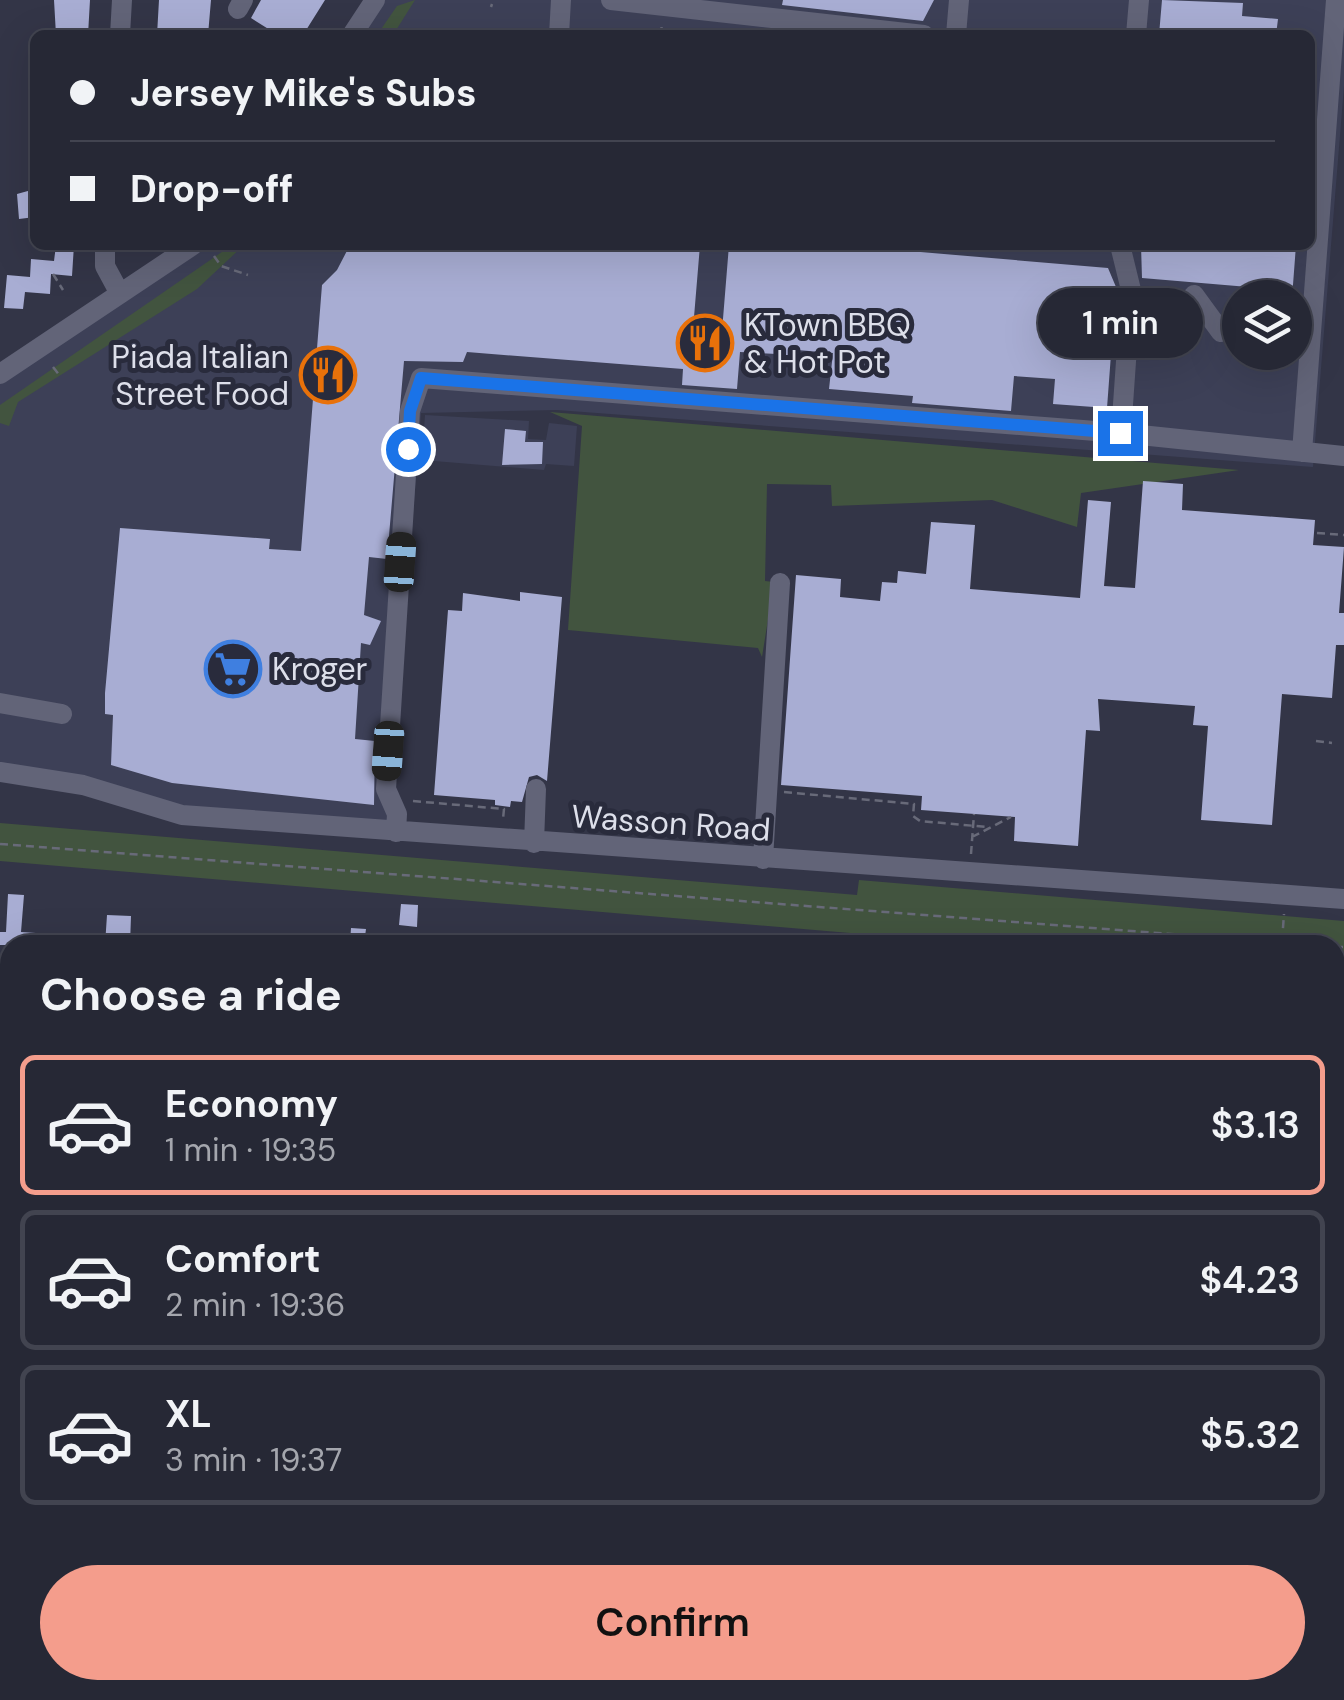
<!DOCTYPE html>
<meta charset="utf-8">
<style>
body{margin:0;font-family:"DM Sans",sans-serif;background:#323441;color:#f1f3f6;height:100vh;display:flex;flex-direction:column;font-size:38px;white-space:nowrap}
*{box-sizing:border-box;margin:0}
p{font-size:32px;color:#a4a6ad}
.icon{flex:none;width:55px;height:55px;fill:none;stroke:currentColor;stroke-width:2;stroke-linecap:round;stroke-linejoin:round}
.map{position:relative;flex:1;overflow:hidden}
.panel{position:absolute;left:0px;top:935px;width:1345px;height:765px;display:flex;flex-direction:column;background:#262835;border-radius:30px 30px 0 0;box-shadow:0 10px 40px #0002,0 0 0 2px #424450}
.panel>*{flex:none}
.banner{position:absolute;left:30px;top:30px;width:1285px;height:220px;border-radius:15px;box-shadow:0 10px 40px #0002,0 0 0 2px #424450;display:grid;align-content:center;height:220px;padding:0 40px;background:#262835}
.buttons{position:absolute;left:1222px;top:280px;display:grid;gap:20px}
.buttons a{display:grid;place-items:center;width:90px;height:90px;border-radius:50%;background:#262835;box-shadow:0 10px 40px #0002,0 0 0 2px #424450;font-size:50px}
.end{position:absolute;width:45px;height:45px;margin:-22px;border:12px solid #1a73e8;background:#fff;box-shadow:0 0 0 5px #fff}
.from{border-radius:50%}
.bubble{position:absolute;height:70px;border-radius:35px;background:#262835;box-shadow:0 10px 40px #0002,0 0 0 2px #424450;font-size:32px;font-weight:600;line-height:70px;text-align:center}
.car{position:absolute;width:30px;height:60px;margin:-30px -15px;border-radius:12px;box-shadow:0 0 8px 2px #0007;background:linear-gradient(#222 24%,#8ab4d8 0 40%,#222 0 76%,#8ab4d8 0 86%,#222 0)}
.banner b{display:flex;align-items:center;gap:35px;height:95px;font-size:38px}
.banner b+b{border-top:2px solid #424450}
.banner i{width:25px;height:25px;background:#f1f3f6}
ul{padding:0;list-style:none}
li{display:flex;align-items:center;gap:30px;height:140px;margin:0 20px 15px;padding:0 20px;border:5px solid #424450;border-radius:15px}
li div{flex:1}
li b{display:block;font-size:38px}
li em{font-style:normal;font-weight:600}
li.selected{border-color:#f49d8c}
li>.icon{width:90px;height:90px;stroke-width:1.5}
h2{padding:0 40px;font-size:45px;line-height:120px}
.primary-button{display:flex;gap:20px;margin-top:auto;padding:20px 40px}
.primary-button a{flex:1;height:115px;border-radius:60px;background:#f49d8c;color:#111;font-size:40px;font-weight:600;line-height:115px;text-align:center}
.map>svg:first-child{display:block}
.built{fill:#3d4057;fill-rule:evenodd}
.green{fill:#42543f}
.building{fill:#a8add3}
.lines{fill:none;stroke-linecap:round;stroke-linejoin:round}
.path{stroke:#686a79;stroke-width:2.5;stroke-dasharray:8 5;stroke-linecap:butt}
.minor{stroke:#626478;stroke-width:20}
.route{stroke:#1a73e8;stroke-width:12}
.labels{text-anchor:middle;dominant-baseline:central;stroke-width:10;stroke-linejoin:round;paint-order:stroke}
.poi-label{font-size:32px;fill:#dddfea;stroke:#292b3c;text-anchor:start}
.street-label{font-size:32px;fill:#dddfea;stroke:#292b3c}
</style>
<div class="map">
<svg width="1344" height="1700" viewBox="0 0 1344 1700">
<rect width="100%" height="100%" fill="#333547"/>
<!-- built -->
<path class="built" d="M375 0H1344V86L1313 467 557 410 421 413 392 784 396 832 241 821 0 772V374L193 245H1310V35H351ZM1240 298H1295V352H1240Z
M425 415 529 421 528 439 546 440 549 423 577 426 574 466 546 464 544 470 422 460Z
M1344 1572V1700H1213L1214 1690H1335V1573Z"/>
<!-- green -->
<path class="green" d="M415 0 393 35H377L397 6Z
M232 245H244L197 289 18 402 9 426 0 423V405Z
M550 412 1239 470 1081 493 1077 527 992 500 832 506 831 485 767 484 765 581 774 582 762 657 758 648 568 630 582 426Z
M0 823 857 895 859 880 1344 921V975L1335 974V945H991L0 861Z
M202 1690H332L335 1700H204Z
M774 1690H965V1697L972 1700H794Z"/>
<!-- building -->
<path class="building" d="M54 0H90L88 35H56Z
M159 0H211L208 35H157Z
M261 0H325L303 35H278L251 18Z
M783 0H934L923 21 782 5Z
M1162 0 1243 3 1242 16 1278 19 1276 35H1159Z
M35 189V217L19 219 17 194Z
M56 245H74L72 276 51 274 50 294 25 292 23 309 4 308 7 275 30 277 31 259 54 261Z
M350 245H700L693 329 722 331 729 245 897 250 1108 268 1116 287 1107 408 1053 404 1055 379 1014 376 1011 411 912 403 913 396 829 389 833 353 797 350 796 362 776 360 777 354 740 352 737 389 682 385 683 369 467 352 463 362 404 361 387 559 369 557 364 615 381 621 370 645 361 643 355 739 375 741 374 805 172 783 111 765 113 715 105 714V693L120 528 270 539 269 549 301 551 322 285 337 270Z
M1141 245H1296L1292 298H1272L1273 289 1142 278Z
M505 429 526 431 525 442H543L542 464 502 465Z
M1143 481 1183 484 1182 510 1315 520 1313 545 1344 547 1339 613H1344V645H1336L1332 698 1282 694 1272 825 1201 820 1208 726 1193 725 1195 706 1098 699 1100 731 1086 730 1078 846 1014 841 1015 817 921 810 922 796 781 785 796 575 841 579 840 597 880 601 882 582 897 583 898 571 926 574 931 522 975 525 970 589 1080 598 1088 500 1111 502 1104 586 1135 588Z
M520 592 562 597 547 781 537 775 529 777 522 802 511 801 510 807 495 805V800L434 795 448 610 462 611 463 593 520 601Z
M8 894 24 895 21 932 65 935 64 945H0V932H6Z
M401 904 418 905 417 927 399 925Z
M107 915 131 916 130 945H105Z
M351 928 366 929 364 944 350 943Z"/>
<g class="lines">
<!-- path -->
<path class="path" d="M491 7 492 4
M648 33 660 34
M661 35 662 23
M214 256 221 266 248 275
M53 274 63 290
M53 367 60 376
M1317 533 1344 535
M1316 741 1332 743
M784 792 914 804 913 816 920 821 987 827
M413 801 504 809 503 819
M972 837 1011 817
M0 844 1314 945
M971 854 974 814
M1282 941 1284 914
M1335 947H1344
M1263 1690V1700
M429 1700 437 1690"/>
<!-- minor -->
<path class="minor" d="M611 0 924 35
M238 9 243 0
M120 35 122 0
M352 35 375 0
M559 35 561 0
M956 35 959 0
M1136 35 1139 0
M105 245V266L119 292
M1120 245 1131 290 1121 433
M1194 295 1221 332
M0 374 193 245
M1302 452 1336 0
M0 703 62 714
M0 772 83 785 182 815 1344 899
M396 832 397 814 386 789 410 411 421 378 1121 433 1344 456
M534 843 536 789
M763 859 780 583
M0 1008 10 1009
M0 1324H10
M1335 1500 1344 1502
M1335 1573 1344 1572
M481 1690 493 1700
M1154 1690 1181 1700
M1213 1700 1214 1690"/>
</g>
<g class="lines">
<!-- route -->
<path class="route" d="M408 449 410 411 421 378 1120 433"/>
</g>
<!-- icons -->
<defs>
<g id="restaurant-ring" transform="scale(2.875)"><circle r="9.5" fill="#292b3c" stroke="#e8710a" stroke-width="1.5"/><path d="M-5-6h1v4h1v-4h1v4h1v-4h1v5L-1.5 .5V6h-2V.5L-5-1ZM5-6V6H3V1.5H1.5Q1.5-4 5-6Z" fill="#e8710a"/></g>
<g id="supermarket-ring" transform="scale(2.875)"><circle r="9.5" fill="#292b3c" stroke="#3f7fe0" stroke-width="1.5"/><path d="M-6-5.5h2.5l.6 2H6L4.5 2H-2.5L-4.4-4H-6ZM-1.5 3.2a1.3 1.3 0 1 0 .1 0ZM3 3.2a1.3 1.3 0 1 0 .1 0Z" fill="#3f7fe0"/></g>
</defs>
<g fill-rule="evenodd">
<use href="#restaurant-ring" x="705" y="343"/>
<use href="#restaurant-ring" x="328" y="375"/>
<use href="#supermarket-ring" x="233" y="669"/>
</g>
<g class="labels">
<!-- poi labels -->
<g class="poi-label">
<text x="744" y="325">KTown BBQ<tspan x="744" dy="37">&amp; Hot Pot</tspan></text>
<text x="289" y="357" text-anchor="end">Piada Italian<tspan x="289" dy="37">Street Food</tspan></text>
<text x="272" y="669">Kroger</text>
</g>
<!-- street labels -->
<g class="street-label">
<text transform="translate(671 823) rotate(4)">Wasson Road</text>
</g>
</g>
</svg>
<div class="buttons">
<a><svg class="icon" aria-label="layers" viewBox="0 0 24 24"><path d="M12 4l9 5-9 5-9-5zM3 14l9 5 9-5"/></svg></a>
</div>
<i class="end from" style="left:408px;top:449px"></i>
<i class="end" style="left:1120px;top:433px"></i>
<div class="bubble" style="left:1038px;top:288px;width:165px">1 min</div>
<i class="car" style="left:400px;top:562px;rotate:4deg"></i>
<i class="car" style="left:388px;top:751px;rotate:184deg"></i>
<div class="banner">
<b><i class="from"></i>Jersey Mike's Subs</b>
<b><i></i>Drop-off</b>
</div>
<section class="panel">
<h2>Choose a ride</h2>
<ul>
<li class="selected"><svg class="icon" aria-label="car" viewBox="0 0 24 24"><path d="M5 17H2v-5l4-1 3-4h7l3 4 3 1v5h-3M9 17h6M6 11h13"/><circle cx="7" cy="17" r="2"/><circle cx="17" cy="17" r="2"/></svg><div><b>Economy</b><p>1 min · 19:35</p></div><em>$3.13</em></li>
<li><svg class="icon" aria-label="car" viewBox="0 0 24 24"><path d="M5 17H2v-5l4-1 3-4h7l3 4 3 1v5h-3M9 17h6M6 11h13"/><circle cx="7" cy="17" r="2"/><circle cx="17" cy="17" r="2"/></svg><div><b>Comfort</b><p>2 min · 19:36</p></div><em>$4.23</em></li>
<li><svg class="icon" aria-label="car" viewBox="0 0 24 24"><path d="M5 17H2v-5l4-1 3-4h7l3 4 3 1v5h-3M9 17h6M6 11h13"/><circle cx="7" cy="17" r="2"/><circle cx="17" cy="17" r="2"/></svg><div><b>XL</b><p>3 min · 19:37</p></div><em>$5.32</em></li>
</ul>
<div class="primary-button"><a>Confirm</a></div>
</section>
</div>
